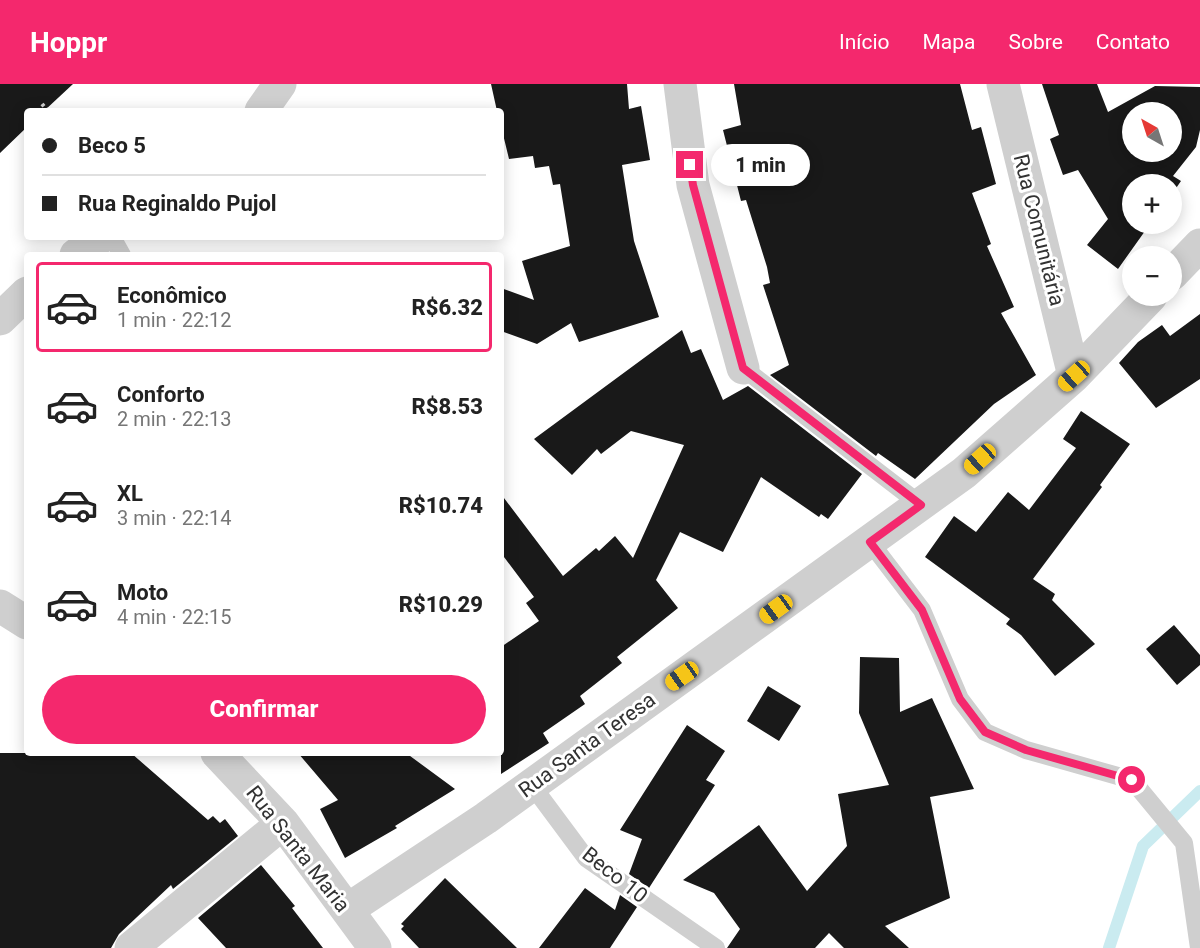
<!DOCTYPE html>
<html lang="pt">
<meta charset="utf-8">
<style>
body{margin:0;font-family:Roboto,sans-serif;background:#f2f2f2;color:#222;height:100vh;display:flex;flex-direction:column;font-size:22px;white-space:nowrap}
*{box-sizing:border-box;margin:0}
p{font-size:20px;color:#767676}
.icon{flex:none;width:33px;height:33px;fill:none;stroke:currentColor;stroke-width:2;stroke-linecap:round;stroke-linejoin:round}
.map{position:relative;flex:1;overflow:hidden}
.details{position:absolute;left:24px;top:168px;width:480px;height:504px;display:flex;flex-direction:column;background:#fff;border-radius:6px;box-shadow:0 3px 15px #0003}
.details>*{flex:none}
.top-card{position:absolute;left:24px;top:24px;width:480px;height:132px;border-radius:6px;box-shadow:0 3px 15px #0003;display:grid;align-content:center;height:132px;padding:0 18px;background:#fff}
.needle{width:39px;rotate:321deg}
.fabs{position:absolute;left:1122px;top:18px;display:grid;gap:12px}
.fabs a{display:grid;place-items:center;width:60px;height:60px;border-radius:50%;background:#fff;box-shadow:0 3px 15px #0003;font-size:30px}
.end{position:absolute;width:27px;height:27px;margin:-14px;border:8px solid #f4286d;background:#fff;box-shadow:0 0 0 3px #fff}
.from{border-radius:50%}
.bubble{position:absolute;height:42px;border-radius:21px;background:#fff;box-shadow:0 3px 15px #0003;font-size:20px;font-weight:800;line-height:42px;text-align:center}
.car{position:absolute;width:18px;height:36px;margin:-18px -9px;border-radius:8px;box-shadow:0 0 4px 2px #0007;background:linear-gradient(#f5c518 24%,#345 0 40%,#f5c518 0 76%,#345 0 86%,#f5c518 0)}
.top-card b{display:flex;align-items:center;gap:21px;height:57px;font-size:22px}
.top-card b+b{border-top:2px solid #e0e0e0}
.top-card i{width:15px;height:15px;background:#222}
ul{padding:10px 0 0;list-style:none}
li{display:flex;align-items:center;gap:18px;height:90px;margin:0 12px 9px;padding:0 6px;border:3px solid transparent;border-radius:6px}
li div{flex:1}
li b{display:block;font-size:22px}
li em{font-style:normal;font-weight:800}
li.active{border-color:#f4286d}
li>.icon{width:54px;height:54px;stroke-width:1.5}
.button{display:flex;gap:12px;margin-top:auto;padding:12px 18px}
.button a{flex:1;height:69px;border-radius:36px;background:#f4286d;color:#fff;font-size:24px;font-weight:800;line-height:69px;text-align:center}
header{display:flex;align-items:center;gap:36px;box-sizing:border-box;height:84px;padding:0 30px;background:#f4286d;color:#fff}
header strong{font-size:28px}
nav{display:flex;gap:33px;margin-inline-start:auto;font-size:21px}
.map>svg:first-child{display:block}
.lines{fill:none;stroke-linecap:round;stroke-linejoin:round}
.stream{stroke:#caebf0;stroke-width:12}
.building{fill:#191919;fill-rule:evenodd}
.path{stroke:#cfcfcf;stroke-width:4;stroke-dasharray:3 3;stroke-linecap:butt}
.service{stroke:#cfcfcf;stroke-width:18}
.minor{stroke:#cfcfcf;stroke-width:33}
.route{stroke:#f4286d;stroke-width:8}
.labels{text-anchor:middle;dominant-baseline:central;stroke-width:6;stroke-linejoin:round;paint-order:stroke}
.street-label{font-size:21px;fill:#323232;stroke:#fff}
</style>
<header>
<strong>Hoppr</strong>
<nav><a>Início</a><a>Mapa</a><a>Sobre</a><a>Contato</a></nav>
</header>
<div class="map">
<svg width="1200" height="864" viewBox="0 0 1200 864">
<rect width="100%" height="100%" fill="#fff"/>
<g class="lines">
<!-- stream -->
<path class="stream" d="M1109 864 1143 762 1200 707"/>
</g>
<!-- building -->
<path class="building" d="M0 0H73L44 27H27V43L0 69Z
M491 0H627L629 25 641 22 650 76 622 81 634 157 659 233 579 258 571 239 537 260 501 247V204L534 216 522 177 570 162 560 100 553 101 549 82 535 84 533 72 509 75 501 42V27H497Z
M734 0H960L972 46 981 43 996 100 972 109 991 160 987 162 1014 223 1001 229 1036 291 994 320 915 395 878 369 876 372 770 291 789 281 763 201 770 199 767 183 746 116 741 117 723 46 741 41Z
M1042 0H1097L1108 28 1155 2 1200 3V46L1196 63 1173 92 1181 97 1172 110V100H1132V140H1150L1118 185 1087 161 1108 135 1078 86 1063 91 1050 55 1059 51ZM1132 28H1172V68H1132Z
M1200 230V295L1156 324 1119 279 1138 258 1162 241 1170 252Z
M682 246 691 269 701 265 723 316 748 302 862 390 828 435 821 430 819 433 761 393 723 468 680 448 656 496 678 524 617 573 622 579 580 612 585 620 543 649 549 659 501 690V563L539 537 526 519 534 513 501 469V410L563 492 596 464 599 467 615 452 633 474 684 361 631 347 601 370 597 365 572 391 534 355Z
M1081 327 1130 360 1100 401 1102 403 1033 495 1055 510 1052 516 1095 560 1055 592 1021 551 1006 540 1010 535 925 473 954 432 976 448 1008 408 1029 426 1076 364 1063 355Z
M1174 541 1200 571V581L1177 601 1146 565Z
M860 573 899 574 900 628 932 614 974 705 930 713 950 814 885 842 909 864H844L829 849 815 864H727L740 845 714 809 683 796 759 741 807 807 847 762 838 710 889 701 859 629Z
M768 602 801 622 779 657 747 637Z
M687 641 725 667 706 696 715 701 649 804 629 790 642 755 620 746Z
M0 669H131L208 736 213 732 220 739 225 735 238 752 173 805 171 801 119 850 111 864H0Z
M298 669H406L455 705 395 742 397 744 345 774 320 725 338 716Z
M261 781 295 822 292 824 323 864H226L198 834Z
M445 794 517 864H419L401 845 404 842 401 840Z
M585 804 615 826 620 811 637 823 610 864H539Z"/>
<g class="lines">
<!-- path -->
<path class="path" d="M42 20 48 27"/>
<!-- service -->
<path class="service" d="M112 153 122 171
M743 284 921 421
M870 458 922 526 960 615 985 648 1026 666 1132 696 1184 759 1199 864
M531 700 586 774 716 864"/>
<!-- minor -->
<path class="minor" d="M680 0 693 101 743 284
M1003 0 1074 292
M261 27 280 0
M76 171 101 153
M1172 190 1200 161
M0 235 27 209
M0 522 27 539
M217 669 283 739 375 864
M347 826 486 734 964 389 1074 292 1151 212
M131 864 283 739"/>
</g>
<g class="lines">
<!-- route -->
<path class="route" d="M690 81 693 101 743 284 921 421 870 458 922 526 960 615 985 648 1026 666 1132 696"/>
</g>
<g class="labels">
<!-- street labels -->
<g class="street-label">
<text transform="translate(1039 146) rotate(76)">Rua Comunitária</text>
<text transform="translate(587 661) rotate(-36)">Rua Santa Teresa</text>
<text transform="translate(298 765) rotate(52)">Rua Santa Maria</text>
<text transform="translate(615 791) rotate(38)">Beco 10</text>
</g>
</g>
</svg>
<div class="fabs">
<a><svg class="needle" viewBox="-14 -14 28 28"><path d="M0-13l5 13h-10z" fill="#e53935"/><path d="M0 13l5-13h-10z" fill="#767676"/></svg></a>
<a>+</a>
<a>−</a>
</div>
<i class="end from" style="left:1132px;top:696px"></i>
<i class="end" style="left:690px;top:81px"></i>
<div class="bubble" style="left:711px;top:60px;width:99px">1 min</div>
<i class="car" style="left:1074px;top:292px;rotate:228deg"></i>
<i class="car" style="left:980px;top:375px;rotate:228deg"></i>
<i class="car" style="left:776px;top:525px;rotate:234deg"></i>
<i class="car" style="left:682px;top:592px;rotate:235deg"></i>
<div class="top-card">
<b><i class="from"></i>Beco 5</b>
<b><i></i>Rua Reginaldo Pujol</b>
</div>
<section class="details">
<ul>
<li class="active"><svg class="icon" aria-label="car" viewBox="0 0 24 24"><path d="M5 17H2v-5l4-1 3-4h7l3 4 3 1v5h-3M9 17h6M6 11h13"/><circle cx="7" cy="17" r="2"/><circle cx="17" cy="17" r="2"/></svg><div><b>Econômico</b><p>1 min · 22:12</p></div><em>R$6.32</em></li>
<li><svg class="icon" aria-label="car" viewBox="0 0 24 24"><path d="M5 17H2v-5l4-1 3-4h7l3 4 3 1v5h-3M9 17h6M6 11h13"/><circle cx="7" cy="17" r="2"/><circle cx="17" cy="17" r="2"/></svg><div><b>Conforto</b><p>2 min · 22:13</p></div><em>R$8.53</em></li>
<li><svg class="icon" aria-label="car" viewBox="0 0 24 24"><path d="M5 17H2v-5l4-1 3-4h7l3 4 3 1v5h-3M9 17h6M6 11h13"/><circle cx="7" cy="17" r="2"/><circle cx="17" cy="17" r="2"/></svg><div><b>XL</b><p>3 min · 22:14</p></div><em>R$10.74</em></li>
<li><svg class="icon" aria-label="car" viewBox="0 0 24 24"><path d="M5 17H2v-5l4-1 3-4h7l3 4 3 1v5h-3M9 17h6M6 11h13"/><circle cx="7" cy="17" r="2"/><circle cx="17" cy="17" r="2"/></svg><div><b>Moto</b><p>4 min · 22:15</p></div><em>R$10.29</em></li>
</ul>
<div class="button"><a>Confirmar</a></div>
</section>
</div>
